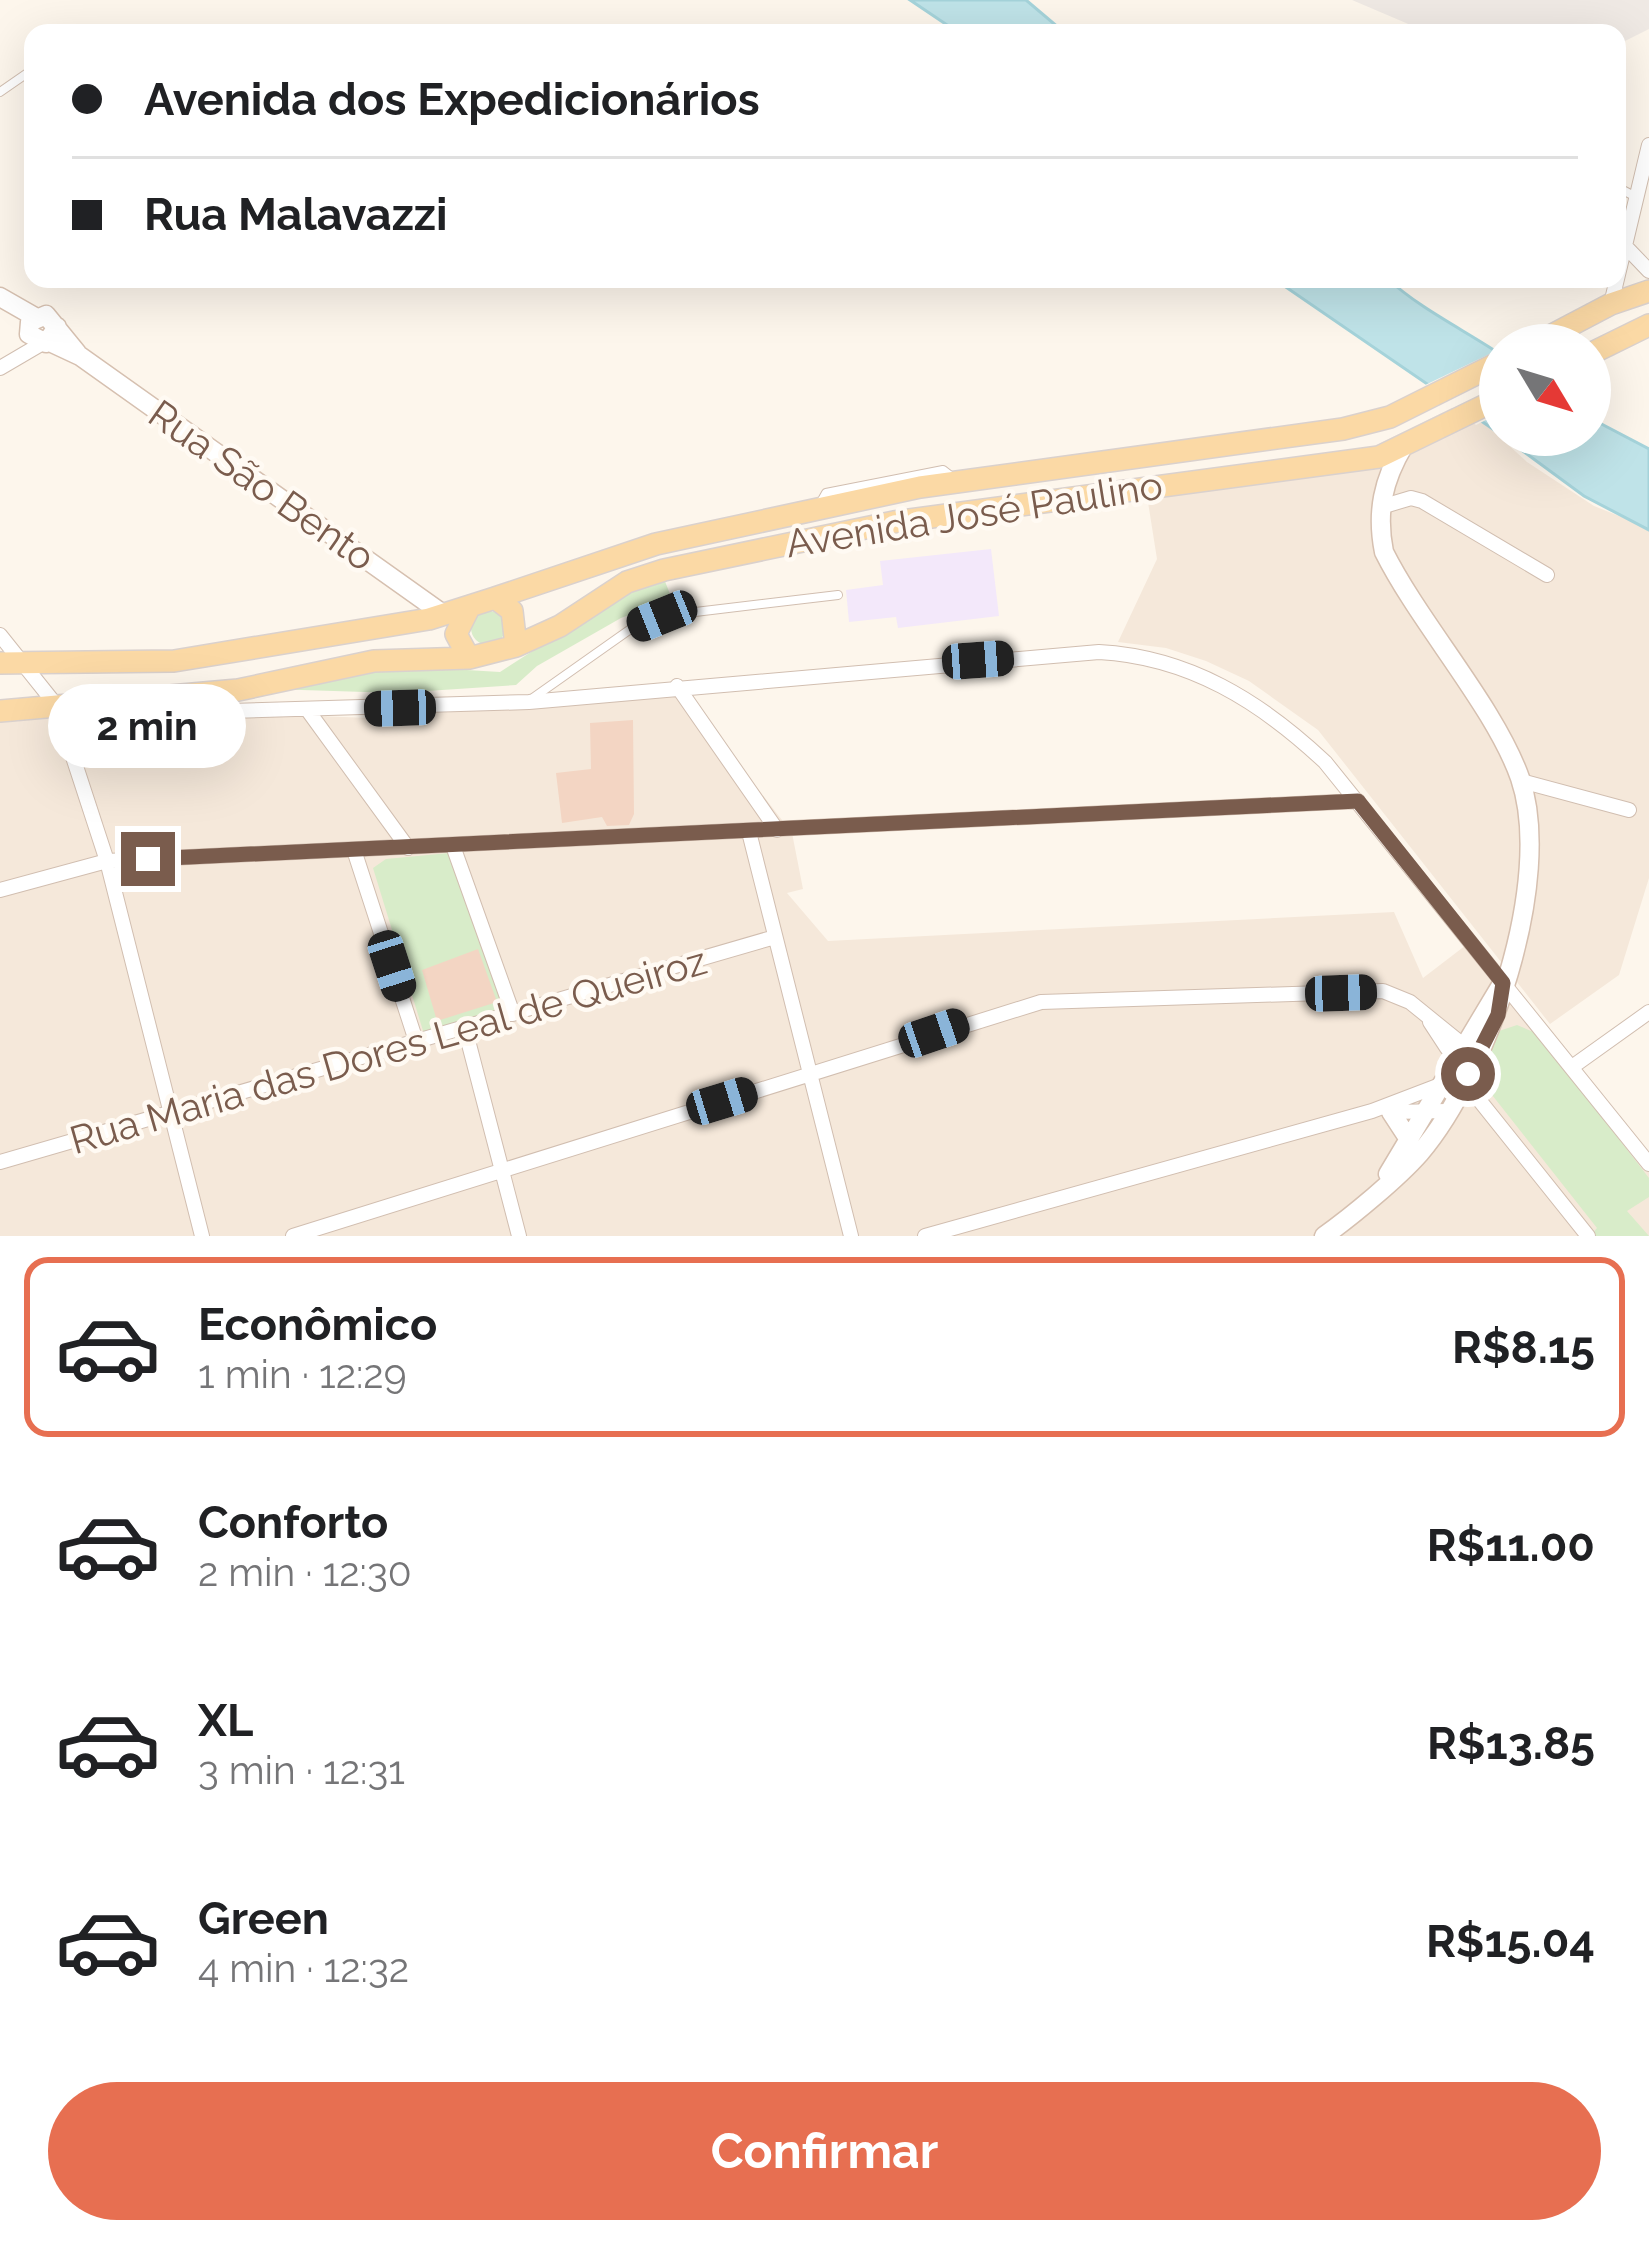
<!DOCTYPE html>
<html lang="pt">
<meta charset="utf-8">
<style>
body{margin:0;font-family:Raleway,sans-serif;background:#f6f6f6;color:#202124;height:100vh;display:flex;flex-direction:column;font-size:45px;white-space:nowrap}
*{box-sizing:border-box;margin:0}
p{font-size:39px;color:#757577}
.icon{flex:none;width:66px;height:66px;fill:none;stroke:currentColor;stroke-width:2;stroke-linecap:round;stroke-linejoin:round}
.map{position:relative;height:1236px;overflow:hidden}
.details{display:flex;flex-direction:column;background:#fff;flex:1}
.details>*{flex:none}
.banner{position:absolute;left:24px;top:24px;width:1602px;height:264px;border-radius:24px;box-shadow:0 12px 48px #0002;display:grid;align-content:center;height:264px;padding:0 48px;background:#fff}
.needle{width:78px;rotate:128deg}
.buttons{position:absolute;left:1479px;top:324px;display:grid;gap:24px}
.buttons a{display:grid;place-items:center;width:132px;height:132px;border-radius:50%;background:#fff;box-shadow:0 12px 48px #0002;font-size:60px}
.end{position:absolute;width:54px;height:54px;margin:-27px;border:15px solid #7a5c4d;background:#fff;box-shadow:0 0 0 6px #fff}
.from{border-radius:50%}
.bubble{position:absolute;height:84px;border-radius:42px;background:#fff;box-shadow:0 12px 48px #0002;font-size:39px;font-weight:700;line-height:84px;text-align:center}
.car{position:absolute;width:36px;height:72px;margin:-36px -18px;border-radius:15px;box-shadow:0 0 9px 3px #0007;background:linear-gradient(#222 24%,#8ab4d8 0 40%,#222 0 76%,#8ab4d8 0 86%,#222 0)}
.banner b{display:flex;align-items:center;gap:42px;height:114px;font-size:45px}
.banner b+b{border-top:3px solid #e0e0e0}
.banner i{width:30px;height:30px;background:#202124}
ul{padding:21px 0 0;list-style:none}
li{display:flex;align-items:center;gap:36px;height:180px;margin:0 24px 18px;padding:0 24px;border:6px solid transparent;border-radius:24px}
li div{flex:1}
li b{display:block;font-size:45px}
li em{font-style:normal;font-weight:700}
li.current{border-color:#e76f51}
li>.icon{width:108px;height:108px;stroke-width:1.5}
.button{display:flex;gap:24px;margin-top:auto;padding:24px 48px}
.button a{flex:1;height:138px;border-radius:72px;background:#e76f51;color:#fff;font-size:48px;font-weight:700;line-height:138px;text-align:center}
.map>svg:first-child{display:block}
.residential{fill:#f5e8da}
.industrial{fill:#efe9e4}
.education{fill:#f3e8fa}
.green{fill:#d8ecc9}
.water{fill:#bfe3e8;stroke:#a5d3da;stroke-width:3}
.pier{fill:#fdf6ec}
.building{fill:#f3d5c3}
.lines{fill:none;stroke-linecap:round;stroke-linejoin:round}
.lane-casing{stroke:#d1beb0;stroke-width:10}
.street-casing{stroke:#d1beb0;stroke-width:16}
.secondary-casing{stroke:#d6c0b0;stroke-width:21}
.primary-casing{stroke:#dad1cd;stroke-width:24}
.lane{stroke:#fff;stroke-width:8}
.street{stroke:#fff;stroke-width:14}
.secondary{stroke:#fff;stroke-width:18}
.primary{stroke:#fbd9a5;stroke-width:21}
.route{stroke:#7a5c4d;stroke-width:15}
.labels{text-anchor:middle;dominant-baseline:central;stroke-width:9;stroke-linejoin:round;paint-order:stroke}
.street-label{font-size:39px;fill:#7a5c4d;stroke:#fffaf3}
</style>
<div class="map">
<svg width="1649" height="1236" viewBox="0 0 1649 1236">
<rect width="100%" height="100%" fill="#fdf6ec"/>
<!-- residential -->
<path class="residential" d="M1462 403 1527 462 1594 506 1649 528V878L1619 975 1550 1024 1318 730 1249 681 1206 661 1166 648 1118 642 1157 559 1148 502 1153 498 1333 466Z
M685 695 792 833 803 889 787 893 828 941 1394 912 1423 978 1470 942 1649 1164V1236H0V718L64 706 369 718Z"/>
<!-- industrial -->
<path class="industrial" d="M1352 0H1649V29L1617 45V33H1469L1413 26Z"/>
<!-- education -->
<path class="education" d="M991 549 999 616 898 628 896 617 849 622 846 590 883 585 880 561Z"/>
<!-- green -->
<path class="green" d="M664 579 672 599 621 618 537 666 516 685 397 693 205 687 400 666 500 672 631 588Z
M471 628a17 17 0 1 1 34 0a17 17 0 1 1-34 0Z
M449 853 504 1008 424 1034 373 868 386 859Z
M1517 1025 1538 1034 1649 1178V1197L1627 1211 1649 1236H1590L1597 1228 1485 1086 1480 1076 1499 1031Z"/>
<!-- water -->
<path class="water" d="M910 0H1026L1065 33H959Z
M1274 279H1388C1419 308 1464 330 1500 354V434Z
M1590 418 1649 449V530L1584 496 1501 435H1590Z"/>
<!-- pier -->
<path class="pier" d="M1500 349V413L1476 425 1421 387Z"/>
<!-- building -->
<path class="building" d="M633 720 634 814 629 825 607 826 602 817 562 823 556 773 591 769 590 723Z
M478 949 497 1002 437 1021 422 970Z"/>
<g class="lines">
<!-- lane casing -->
<g class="lane-casing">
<path id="lane" d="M0 92 26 74
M1617 187 1636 197
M821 502 826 493 943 470 952 477
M530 700 632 628 662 616 838 595"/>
</g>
<!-- street casing -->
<g class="street-casing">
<path id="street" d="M1627 248 1649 271
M1611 304 1649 145
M0 368 41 344
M1381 507 1411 498 1422 501 1547 575
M0 635 56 705 107 861 202 1236
M677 686 777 830
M76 710 94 715 529 702 1099 652C1189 657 1260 701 1325 762L1649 1164
M309 712 408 848
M1521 781 1629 810
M749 832 851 1236
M453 846 513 1014
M354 850 417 1044
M0 890 107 861 1358 801
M1430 1022 1447 1048 1466 1061
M465 1029 519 1236
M1572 1067 1649 1012
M1464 1081 1588 1236
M1389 1112 1448 1111
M0 1162 775 937
M293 1236 1041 1002 1383 991 1410 1002 1468 1049
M925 1236 1372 1111 1440 1085"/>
</g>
<!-- secondary casing -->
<g class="secondary-casing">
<path id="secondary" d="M0 297 35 317
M57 327 46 343 29 334 30 322 46 315 77 353
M50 342 80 356 443 614
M1391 1112 1408 1138
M1388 1174 1500 987
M1324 1236C1351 1217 1398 1178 1420 1153 1488 1073 1555 880 1520 778 1495 707 1420 624 1384 552 1376 512 1383 480 1404 445"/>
</g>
<!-- primary casing -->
<g class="primary-casing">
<path id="primary" d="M1533 345 1611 304 1649 291
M1590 354 1649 325
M495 598 656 544 920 487 1343 429 1390 417 1500 362
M516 646 560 626 627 582 664 570 894 522 1379 457 1500 398
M0 663 174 661 429 619 495 598 512 611 516 646 469 658 456 634 470 606
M0 711 238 690 374 661 469 658"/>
</g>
<!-- lane -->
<use href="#lane" class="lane"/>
<!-- street -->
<use href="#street" class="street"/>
<!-- secondary -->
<use href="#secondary" class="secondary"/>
<!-- primary -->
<use href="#primary" class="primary"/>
</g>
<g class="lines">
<!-- route -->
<path class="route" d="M148 859 1358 801 1503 983 1498 1015 1468 1074"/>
</g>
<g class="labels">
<!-- street labels -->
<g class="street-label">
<text transform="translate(262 485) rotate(35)">Rua São Bento</text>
<text transform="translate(974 514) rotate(-9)">Avenida José Paulino</text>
<text transform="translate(388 1050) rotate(-16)">Rua Maria das Dores Leal de Queiroz</text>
</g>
</g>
</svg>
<div class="buttons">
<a><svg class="needle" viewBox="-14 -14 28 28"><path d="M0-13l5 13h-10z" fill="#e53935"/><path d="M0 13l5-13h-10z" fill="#757577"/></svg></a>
</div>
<i class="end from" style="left:1468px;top:1074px"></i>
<i class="end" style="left:148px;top:859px"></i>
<div class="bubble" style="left:48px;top:684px;width:198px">2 min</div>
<i class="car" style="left:662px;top:616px;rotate:248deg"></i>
<i class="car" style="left:978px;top:660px;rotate:86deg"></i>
<i class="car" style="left:400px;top:708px;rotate:268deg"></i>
<i class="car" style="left:392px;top:966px;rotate:162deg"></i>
<i class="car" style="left:1341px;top:993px;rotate:88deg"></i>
<i class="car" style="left:934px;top:1033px;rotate:71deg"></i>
<i class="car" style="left:722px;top:1101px;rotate:73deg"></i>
<div class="banner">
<b><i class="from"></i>Avenida dos Expedicionários</b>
<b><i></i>Rua Malavazzi</b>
</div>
</div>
<section class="details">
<ul>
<li class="current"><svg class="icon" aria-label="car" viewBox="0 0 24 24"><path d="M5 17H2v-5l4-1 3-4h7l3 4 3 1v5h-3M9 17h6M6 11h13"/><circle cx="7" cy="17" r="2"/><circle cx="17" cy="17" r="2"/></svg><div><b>Econômico</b><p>1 min · 12:29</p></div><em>R$8.15</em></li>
<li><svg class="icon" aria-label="car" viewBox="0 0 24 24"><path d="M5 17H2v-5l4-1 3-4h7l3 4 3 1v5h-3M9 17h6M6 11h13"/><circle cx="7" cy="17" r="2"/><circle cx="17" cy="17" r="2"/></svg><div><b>Conforto</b><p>2 min · 12:30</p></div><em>R$11.00</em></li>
<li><svg class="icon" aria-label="car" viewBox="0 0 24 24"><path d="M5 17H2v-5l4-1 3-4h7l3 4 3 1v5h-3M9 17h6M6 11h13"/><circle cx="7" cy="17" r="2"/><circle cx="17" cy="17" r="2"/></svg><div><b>XL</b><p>3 min · 12:31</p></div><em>R$13.85</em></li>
<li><svg class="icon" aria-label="car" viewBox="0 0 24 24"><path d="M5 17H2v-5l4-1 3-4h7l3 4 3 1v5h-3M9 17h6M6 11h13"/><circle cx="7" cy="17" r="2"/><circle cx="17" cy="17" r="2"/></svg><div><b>Green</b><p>4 min · 12:32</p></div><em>R$15.04</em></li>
</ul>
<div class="button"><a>Confirmar</a></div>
</section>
